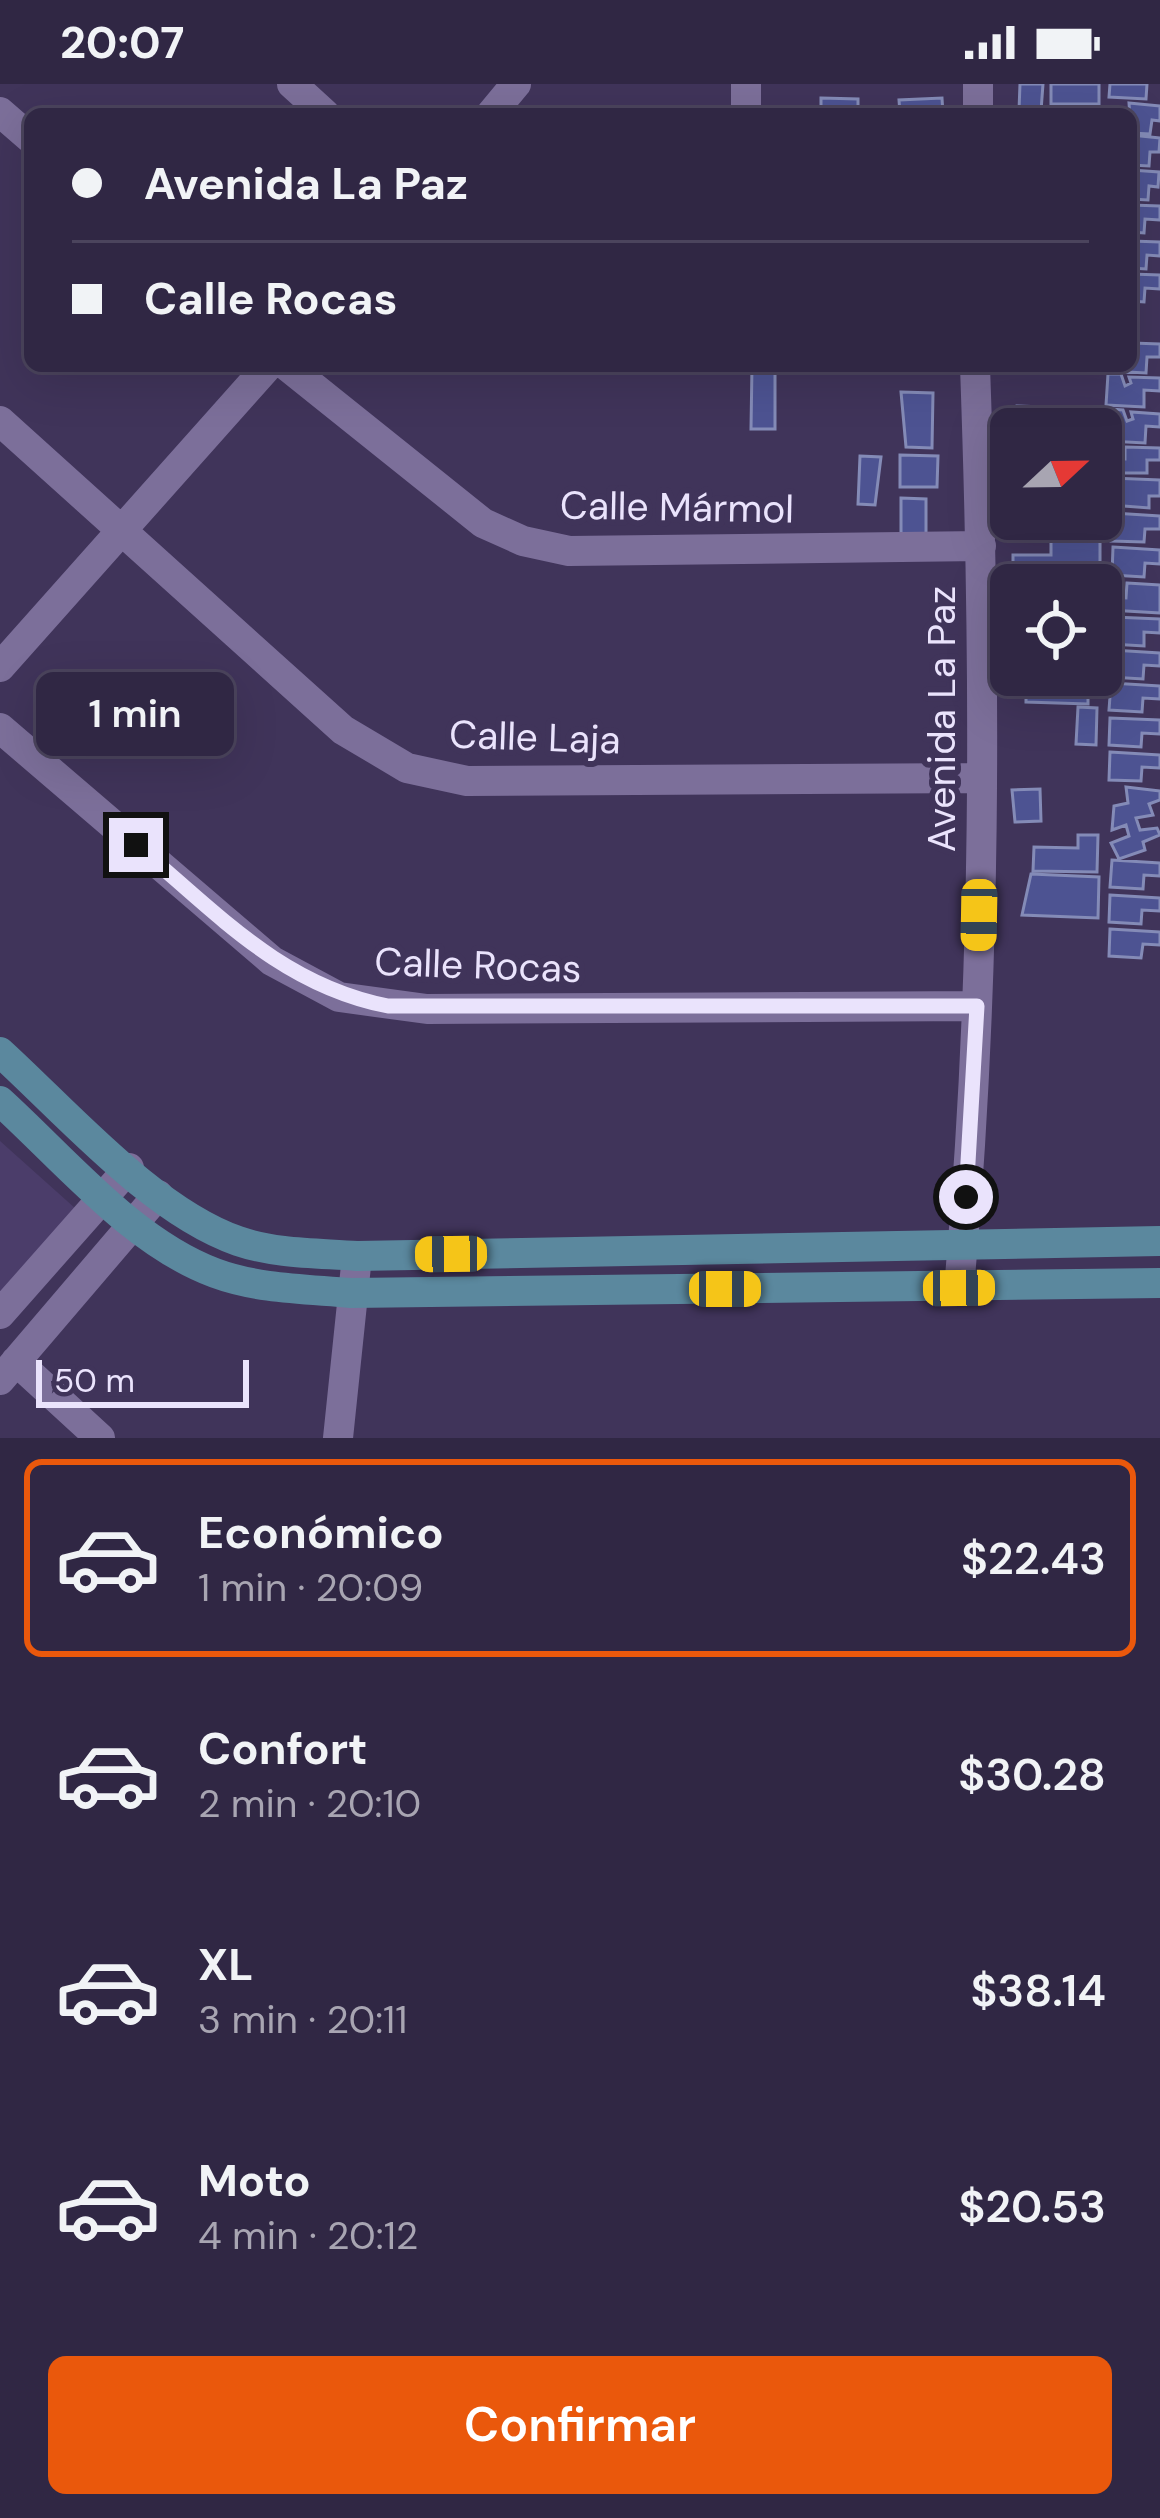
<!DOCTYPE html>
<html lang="es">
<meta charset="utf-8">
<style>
body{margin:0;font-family:"DM Sans",sans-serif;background:#3c334f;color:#f1f3f6;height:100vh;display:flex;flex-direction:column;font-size:45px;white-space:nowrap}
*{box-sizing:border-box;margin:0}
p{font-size:39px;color:#a8a5b2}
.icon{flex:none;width:66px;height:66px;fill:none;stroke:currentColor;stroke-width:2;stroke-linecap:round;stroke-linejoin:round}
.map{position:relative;height:1354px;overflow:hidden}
.drawer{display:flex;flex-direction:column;background:#302744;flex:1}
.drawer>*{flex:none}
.top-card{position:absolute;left:24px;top:24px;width:1113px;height:264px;border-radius:18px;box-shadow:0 12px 48px #0002,0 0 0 3px #4b445d;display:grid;align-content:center;height:264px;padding:0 48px;background:#302744}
.needle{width:78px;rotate:68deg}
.tools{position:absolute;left:990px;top:324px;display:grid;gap:24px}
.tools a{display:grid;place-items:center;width:132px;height:132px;border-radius:18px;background:#302744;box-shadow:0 12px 48px #0002,0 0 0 3px #4b445d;font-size:60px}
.scale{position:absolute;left:36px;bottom:30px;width:213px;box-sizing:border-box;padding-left:12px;border:6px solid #eae3fc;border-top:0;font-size:33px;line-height:42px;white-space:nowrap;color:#eae3fc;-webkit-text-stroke:9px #40345a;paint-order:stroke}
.end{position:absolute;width:54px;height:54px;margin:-27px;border:15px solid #eae3fc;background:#111;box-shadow:0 0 0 6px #111}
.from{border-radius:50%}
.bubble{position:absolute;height:84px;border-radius:18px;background:#302744;box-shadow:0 12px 48px #0002,0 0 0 3px #4b445d;font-size:39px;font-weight:600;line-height:84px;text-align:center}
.car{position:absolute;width:36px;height:72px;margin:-36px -18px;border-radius:15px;box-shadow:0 0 9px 3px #0007;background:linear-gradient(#f5c518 24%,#345 0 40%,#f5c518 0 76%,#345 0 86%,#f5c518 0)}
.top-card b{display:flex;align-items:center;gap:42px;height:114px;font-size:45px}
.top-card b+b{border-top:3px solid #4b445d}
.top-card i{width:30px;height:30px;background:#f1f3f6}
ul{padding:21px 0 0;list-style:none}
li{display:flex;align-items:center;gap:36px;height:198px;margin:0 24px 18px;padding:0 24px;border:6px solid transparent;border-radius:18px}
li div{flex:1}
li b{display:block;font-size:45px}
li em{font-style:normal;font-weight:600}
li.active{border-color:#ea580c}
li>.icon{width:108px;height:108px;stroke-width:1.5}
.button{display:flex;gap:24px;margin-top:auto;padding:24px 48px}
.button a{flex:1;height:138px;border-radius:18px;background:#ea580c;color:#fff;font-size:48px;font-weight:600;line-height:138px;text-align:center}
.status{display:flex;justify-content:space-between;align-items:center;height:84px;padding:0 60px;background:#302744;direction:ltr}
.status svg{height:33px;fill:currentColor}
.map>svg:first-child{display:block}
.built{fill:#4b3d6a}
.building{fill:#4d5392;stroke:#848bb7;stroke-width:3}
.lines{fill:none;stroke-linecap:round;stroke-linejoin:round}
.street{stroke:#7c6f9a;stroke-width:30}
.secondary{stroke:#5b889e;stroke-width:30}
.route{stroke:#eae3fc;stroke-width:15}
.labels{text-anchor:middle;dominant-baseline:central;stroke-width:12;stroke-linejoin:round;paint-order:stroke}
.street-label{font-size:39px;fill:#eae3fc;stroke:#40345a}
</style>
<div class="status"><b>20:07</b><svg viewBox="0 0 49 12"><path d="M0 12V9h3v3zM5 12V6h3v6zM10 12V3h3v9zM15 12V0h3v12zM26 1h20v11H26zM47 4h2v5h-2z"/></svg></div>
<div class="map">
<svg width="1160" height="1354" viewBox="0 0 1160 1354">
<rect width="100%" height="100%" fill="#40345a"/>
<!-- built -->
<path class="built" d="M0 1057 76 1125 0 1213Z"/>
<!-- building -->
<path class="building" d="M1020 0H1043L1041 27 1019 26Z
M1051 0H1099V20H1051Z
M1110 0H1147L1146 15 1109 13Z
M821 14 858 15V30H821Z
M942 14 943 30H900L899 16Z
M1129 19 1160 22V37L1152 36 1150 50 1131 49Z
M1131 51 1160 54 1159 68H1150L1149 82 1131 81Z
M1131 86 1159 88 1158 103 1149 102 1148 116 1131 115Z
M1131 121 1160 122V136L1145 135 1144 149 1131 148Z
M1131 157 1160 158V172L1147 171 1146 185 1131 184Z
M1131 190 1160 191V205L1145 204 1144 218 1131 217Z
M1132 259 1160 260V273H1147L1146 289 1109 287V282H1131Z
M752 282H775V345H751Z
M1108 290H1121L1125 302 1131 299 1129 293 1160 294V307L1144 306V323L1106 321Z
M901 308 933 309 932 364 906 363Z
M1017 322 1072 324V345H1016Z
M1110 325 1123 326 1127 337 1133 335 1131 328 1160 330V343L1146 342 1145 359 1108 357Z
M1125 363 1160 364V376H1147V389H1108L1109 375H1125Z
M900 371 938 372 937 403H900Z
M860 372 881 373 875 421 858 420Z
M1111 394 1160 396V412H1149V424L1111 421Z
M901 414 926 415V458H901Z
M1113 429 1160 432V445H1145L1144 458 1111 457Z
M1051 453 1100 454V497L1013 496V471H1051Z
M1113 463 1160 466V480L1145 479 1144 493 1112 491Z
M1127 499 1160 501V529L1110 526 1111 513 1126 514Z
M1113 533 1160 535V549L1144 548V562L1111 560Z
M1112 566 1160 569V582L1144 581 1143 595 1110 593Z
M1026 591H1098V609H1088V620L1026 618Z
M1111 599 1160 602V615L1143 614 1142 628 1109 626Z
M1078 623 1097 624 1096 661 1076 660Z
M1110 634 1160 636V650L1142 649 1141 663 1109 661Z
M1110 668 1160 671V684L1142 683 1141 697 1109 696Z
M1126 703 1160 707V716L1149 720 1153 731 1136 734 1140 746 1157 744 1160 751 1143 758 1145 766 1119 775 1111 759 1129 752 1126 741 1112 746 1114 722 1128 719Z
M1040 705 1041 737 1015 738 1012 706Z
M1078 751H1098L1097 788 1033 787 1034 763 1078 764Z
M1112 776 1160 779V792L1144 791 1143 805 1110 803Z
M1031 790 1099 793 1098 834 1022 831Z
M1110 811 1160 814V827L1142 826 1141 840 1109 838Z
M1110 845 1160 848V861L1143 860 1141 874 1109 872Z"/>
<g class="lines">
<!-- street -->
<path class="street" d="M292 0 325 30
M0 28 30 54
M491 30 516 0
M746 30V0
M978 30V0
M287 282 483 439 523 457 569 467 981 462
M0 337 343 646 407 684 467 697 981 694
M0 583 268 282
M0 644 272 877 339 913 427 925 977 922
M959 1204C987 898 986 589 975 282
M0 1230 129 1084
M16 1277 100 1354
M0 1296 158 1111
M338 1354 357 1172"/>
<!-- secondary -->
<path class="secondary" d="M0 968C67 1029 152 1127 238 1157 276 1170 318 1169 357 1172L1160 1157
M0 1017C65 1076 132 1158 215 1189 258 1205 306 1205 351 1209L1160 1199"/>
</g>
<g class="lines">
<!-- route -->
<path class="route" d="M136 761C217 829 281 901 388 922H977L966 1113"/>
</g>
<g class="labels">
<!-- street labels -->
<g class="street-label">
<text transform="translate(677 423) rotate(1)">Calle Mármol</text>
<text transform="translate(941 635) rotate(-90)">Avenida La Paz</text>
<text transform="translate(535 653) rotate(2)">Calle Laja</text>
<text transform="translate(478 881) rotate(2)">Calle Rocas</text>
</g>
</g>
</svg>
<div class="tools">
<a><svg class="needle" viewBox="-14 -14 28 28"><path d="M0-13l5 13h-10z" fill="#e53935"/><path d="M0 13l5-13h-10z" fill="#a8a5b2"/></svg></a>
<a><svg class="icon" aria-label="locate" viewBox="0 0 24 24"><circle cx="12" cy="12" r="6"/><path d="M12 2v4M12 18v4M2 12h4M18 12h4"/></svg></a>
</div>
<div class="scale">50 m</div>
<i class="end from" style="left:966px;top:1113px"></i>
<i class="end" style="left:136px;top:761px"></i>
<div class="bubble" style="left:36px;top:588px;width:198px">1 min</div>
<i class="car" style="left:979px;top:831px;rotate:181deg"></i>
<i class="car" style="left:451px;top:1170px;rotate:269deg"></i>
<i class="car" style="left:959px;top:1204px;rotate:89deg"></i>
<i class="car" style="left:725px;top:1205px;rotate:90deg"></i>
<div class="top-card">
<b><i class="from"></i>Avenida La Paz</b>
<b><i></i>Calle Rocas</b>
</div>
</div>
<section class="drawer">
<ul>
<li class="active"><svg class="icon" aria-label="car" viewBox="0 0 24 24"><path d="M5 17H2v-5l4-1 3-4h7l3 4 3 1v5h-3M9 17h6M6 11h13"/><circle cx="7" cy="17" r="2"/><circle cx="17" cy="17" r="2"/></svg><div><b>Económico</b><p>1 min · 20:09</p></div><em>$22.43</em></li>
<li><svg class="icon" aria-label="car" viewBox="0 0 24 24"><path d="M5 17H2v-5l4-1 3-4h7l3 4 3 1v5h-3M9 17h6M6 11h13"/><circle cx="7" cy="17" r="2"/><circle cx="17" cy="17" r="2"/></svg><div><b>Confort</b><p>2 min · 20:10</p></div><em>$30.28</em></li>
<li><svg class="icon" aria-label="car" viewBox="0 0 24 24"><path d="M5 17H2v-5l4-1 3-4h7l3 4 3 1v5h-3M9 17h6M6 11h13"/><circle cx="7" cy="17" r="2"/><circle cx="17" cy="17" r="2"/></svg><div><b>XL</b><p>3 min · 20:11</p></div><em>$38.14</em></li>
<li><svg class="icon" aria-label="car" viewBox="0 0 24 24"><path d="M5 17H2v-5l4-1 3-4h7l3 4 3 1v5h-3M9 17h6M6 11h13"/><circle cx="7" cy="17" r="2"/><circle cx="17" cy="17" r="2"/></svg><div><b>Moto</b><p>4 min · 20:12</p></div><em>$20.53</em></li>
</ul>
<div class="button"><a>Confirmar</a></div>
</section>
